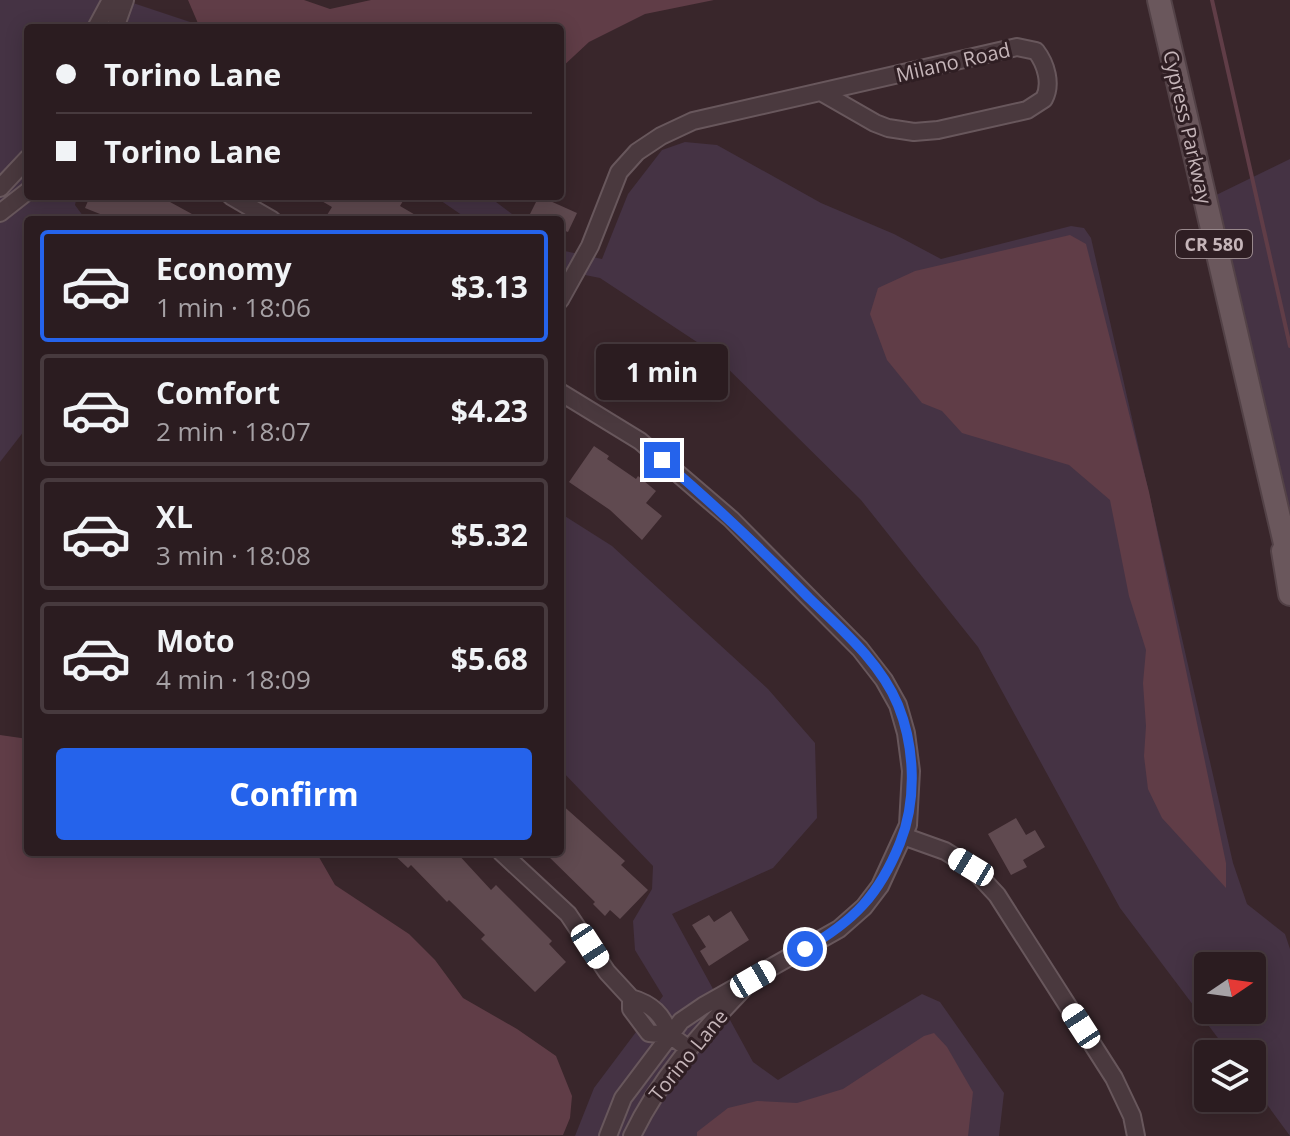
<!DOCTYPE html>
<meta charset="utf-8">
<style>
body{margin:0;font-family:"Open Sans",sans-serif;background:#332529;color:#f1f3f6;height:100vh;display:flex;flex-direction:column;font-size:30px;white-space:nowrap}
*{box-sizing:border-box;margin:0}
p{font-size:26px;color:#a6a1a5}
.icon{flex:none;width:44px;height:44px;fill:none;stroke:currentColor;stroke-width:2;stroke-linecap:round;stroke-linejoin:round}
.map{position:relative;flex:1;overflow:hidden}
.panel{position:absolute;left:24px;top:216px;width:540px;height:640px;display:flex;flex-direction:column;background:#2b1c20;border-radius:8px;box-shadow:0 4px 20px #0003,0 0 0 2px #473a3e}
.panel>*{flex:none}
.top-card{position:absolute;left:24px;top:24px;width:540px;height:176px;border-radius:8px;box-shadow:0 4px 20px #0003,0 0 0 2px #473a3e;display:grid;align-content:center;height:176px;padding:0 32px;background:#2b1c20}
.needle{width:52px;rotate:77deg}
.tools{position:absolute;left:1194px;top:952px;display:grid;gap:16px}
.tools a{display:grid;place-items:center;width:72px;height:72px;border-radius:8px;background:#2b1c20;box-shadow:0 4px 20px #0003,0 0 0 2px #473a3e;font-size:40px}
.end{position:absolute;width:36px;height:36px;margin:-18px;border:10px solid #2563eb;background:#fff;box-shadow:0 0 0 4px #fff}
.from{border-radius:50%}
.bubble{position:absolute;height:56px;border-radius:8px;background:#2b1c20;box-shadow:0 4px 20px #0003,0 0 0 2px #473a3e;font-size:26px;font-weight:700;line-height:56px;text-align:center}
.car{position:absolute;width:24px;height:48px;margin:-24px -12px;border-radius:10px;box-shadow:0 0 6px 2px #0007;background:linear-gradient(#fff 24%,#345 0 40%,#fff 0 76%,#345 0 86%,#fff 0)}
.top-card b{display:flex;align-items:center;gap:28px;height:76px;font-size:30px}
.top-card b+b{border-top:2px solid #473a3e}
.top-card i{width:20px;height:20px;background:#f1f3f6}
ul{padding:14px 0 0;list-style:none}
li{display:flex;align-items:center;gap:24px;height:112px;margin:0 16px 12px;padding:0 16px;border:4px solid #473a3e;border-radius:8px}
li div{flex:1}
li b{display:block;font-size:30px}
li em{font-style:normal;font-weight:700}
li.current{border-color:#2563eb}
li>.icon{width:72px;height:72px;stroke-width:1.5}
.cta{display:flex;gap:16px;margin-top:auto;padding:16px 32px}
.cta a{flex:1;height:92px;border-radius:8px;background:#2563eb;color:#fff;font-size:32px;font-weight:700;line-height:92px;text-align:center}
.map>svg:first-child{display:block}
.green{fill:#453344;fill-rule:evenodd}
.water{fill:#603d47}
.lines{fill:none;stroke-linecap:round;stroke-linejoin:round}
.stream{stroke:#603d47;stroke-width:4}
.building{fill:#604a50}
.minor-casing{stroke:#68575c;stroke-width:20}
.major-casing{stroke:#534247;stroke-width:26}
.minor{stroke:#4a393e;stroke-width:16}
.major{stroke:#6a575c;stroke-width:22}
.route{stroke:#2563eb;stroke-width:10}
.labels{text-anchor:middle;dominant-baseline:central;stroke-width:6;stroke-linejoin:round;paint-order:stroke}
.shield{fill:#2f1e23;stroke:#98888c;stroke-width:2}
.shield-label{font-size:18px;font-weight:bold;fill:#c5b5b9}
.street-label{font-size:20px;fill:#c5b5b9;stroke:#2f1e23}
</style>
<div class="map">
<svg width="1290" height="1136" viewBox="0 0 1290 1136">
<rect width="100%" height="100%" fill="#39262b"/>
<!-- green -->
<path class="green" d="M0 0H124L208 28H28V196H77L75 205 86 220H28V426L0 462Z
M685 142 717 145 821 203 894 234 941 259 1071 226 1084 228 1091 238 1233 863 1247 904 1285 934 1290 949V1136L1252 1084V1054H1230L1120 908 978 647 861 500 709 350 600 278 560 270V250L602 259 628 194 662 150ZM1208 966H1252V1010H1208Z
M1290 159V531L1212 197Z
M434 196H488L520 220H469Z
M560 513 612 546 768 689 815 743 817 818 773 868 672 914 753 1062 778 1080 922 994 940 1002 1004 1093 999 1136H575L594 1088 663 996 635 950 633 921 652 889 653 866 560 769Z"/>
<!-- water -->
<path class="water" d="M188 0H304L330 9 371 0H714L645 14 589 42 560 69V28H200Z
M1070 235 1086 244 1149 492 1226 863V888L1162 818 1148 789 1144 756 1146 726 1143 683 1146 650 1129 596 1110 500 1069 465 962 433 942 411 922 403 887 360 870 314 878 288 915 271Z
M0 735 28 739V852H316L335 885 409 934 435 960 463 998 517 1029 556 1056 572 1096 570 1118 563 1135 0 1136Z
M934 1033 947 1047 973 1092 968 1136H697V1132L728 1108 757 1101 797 1103 843 1089 924 1036Z"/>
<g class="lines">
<!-- stream -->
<path class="stream" d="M1212 0 1290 346"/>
</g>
<!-- building -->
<path class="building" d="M90 196H173L170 202 203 220H98L100 214 85 208Z
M313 196H406L400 206 424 220H336L327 215 332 207Z
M539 196 577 213 568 232 560 229V220H527Z
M594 446 609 456 607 459 636 479 638 476 656 491 646 503 662 516 642 540 610 510 569 482Z
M560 803 625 861 621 865 648 890 620 919 610 910 605 916 593 904 595 902 544 852H560Z
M1016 818 1026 835 1035 830 1045 847 1023 860 1027 867 1011 875 988 834Z
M391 852H456L491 890 496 885 552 941 549 944 566 962 535 992 481 939 485 935 449 900 447 902 411 865 408 868Z
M731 911 749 940 709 966 700 951 706 947 692 925 709 915 714 922Z"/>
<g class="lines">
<!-- minor casing -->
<g class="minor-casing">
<path id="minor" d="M96 28 111 0
M115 28 125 0
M0 188 28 158
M231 196 272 220
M0 213 28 191
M560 300 590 246 619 172 637 152 661 136 693 121 1017 47 1036 51C1046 64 1052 84 1044 99L1027 110 938 130 914 132 888 128 875 123 821 92
M560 392 640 441 731 519 860 649 884 680 898 705 906 733 911 771 908 825 880 886 864 907 839 929 703 1006 681 1021 623 1098 608 1136
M903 836 945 851 971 867 997 895 1114 1078 1132 1116 1136 1136
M501 852 568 914 607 972 631 998
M670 1035C663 1015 652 1004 631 998V1009L649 1033 670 1035 689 1049
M632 1136C659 1079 700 1034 743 989"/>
</g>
<!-- major casing -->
<g class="major-casing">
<path id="major" d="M1159 0 1290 565
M1283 551 1290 594"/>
</g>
<!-- minor -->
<use href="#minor" class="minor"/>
<!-- major -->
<use href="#major" class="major"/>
</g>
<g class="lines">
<!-- route -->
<path class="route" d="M662 460C714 504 762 550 809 598 842 630 880 662 898 705 915 747 917 801 900 843 879 895 854 921 805 949"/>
</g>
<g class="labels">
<!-- shield labels -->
<rect class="shield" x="1176" y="230" width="76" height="28" rx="6"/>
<g class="shield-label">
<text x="1214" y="244">CR 580</text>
</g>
<!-- street labels -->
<g class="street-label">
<text transform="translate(953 62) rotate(-13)">Milano Road</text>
<text transform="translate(1188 127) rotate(77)">Cypress Parkway</text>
<text transform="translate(688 1055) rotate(-51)">Torino Lane</text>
</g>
</g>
</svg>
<div class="tools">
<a><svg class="needle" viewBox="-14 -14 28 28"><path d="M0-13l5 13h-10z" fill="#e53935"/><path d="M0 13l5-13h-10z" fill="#a6a1a5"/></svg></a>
<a><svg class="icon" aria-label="layers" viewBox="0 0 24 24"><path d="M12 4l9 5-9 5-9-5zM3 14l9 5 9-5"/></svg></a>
</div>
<i class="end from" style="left:805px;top:949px"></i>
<i class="end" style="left:662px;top:460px"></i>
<div class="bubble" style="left:596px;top:344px;width:132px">1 min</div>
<i class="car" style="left:971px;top:867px;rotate:301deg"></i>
<i class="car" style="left:590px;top:946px;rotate:147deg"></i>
<i class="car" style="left:753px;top:979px;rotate:60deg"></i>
<i class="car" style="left:1081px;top:1026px;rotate:327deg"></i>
<div class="top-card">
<b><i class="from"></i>Torino Lane</b>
<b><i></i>Torino Lane</b>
</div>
<section class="panel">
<ul>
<li class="current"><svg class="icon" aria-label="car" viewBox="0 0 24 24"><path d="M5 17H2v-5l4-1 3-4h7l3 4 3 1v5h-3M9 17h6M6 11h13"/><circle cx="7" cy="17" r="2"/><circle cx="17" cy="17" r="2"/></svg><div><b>Economy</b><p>1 min · 18:06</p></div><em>$3.13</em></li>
<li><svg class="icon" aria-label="car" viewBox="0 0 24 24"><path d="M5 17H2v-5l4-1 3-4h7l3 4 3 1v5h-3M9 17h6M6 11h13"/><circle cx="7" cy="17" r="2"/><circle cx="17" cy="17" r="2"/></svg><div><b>Comfort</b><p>2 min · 18:07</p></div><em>$4.23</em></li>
<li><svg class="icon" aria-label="car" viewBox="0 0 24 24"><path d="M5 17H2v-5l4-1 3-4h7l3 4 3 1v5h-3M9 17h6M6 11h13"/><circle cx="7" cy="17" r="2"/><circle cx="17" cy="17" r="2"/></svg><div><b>XL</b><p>3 min · 18:08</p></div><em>$5.32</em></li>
<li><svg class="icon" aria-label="car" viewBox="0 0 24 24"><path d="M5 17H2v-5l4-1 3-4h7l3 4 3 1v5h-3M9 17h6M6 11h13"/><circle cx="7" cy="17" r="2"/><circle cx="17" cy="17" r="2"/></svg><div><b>Moto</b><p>4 min · 18:09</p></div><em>$5.68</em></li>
</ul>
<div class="cta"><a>Confirm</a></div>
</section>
</div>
